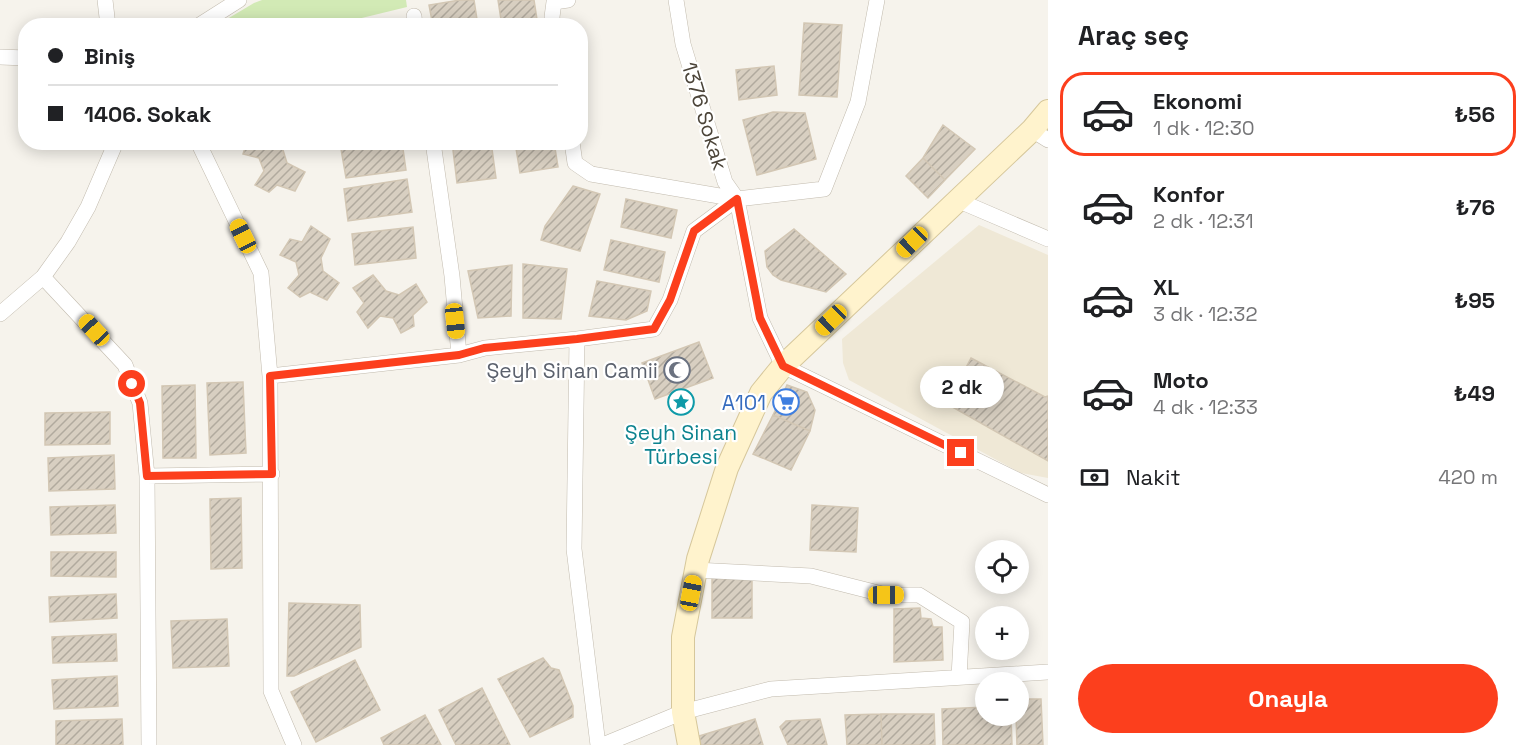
<!DOCTYPE html>
<html lang="tr">
<meta charset="utf-8">
<style>
body{margin:0;font-family:"Space Grotesk",sans-serif;background:#f6f6f6;color:#202124;height:100vh;display:flex;flex-direction:column;font-size:22px;white-space:nowrap}
*{box-sizing:border-box;margin:0}
p{font-size:20px;color:#757577}
.icon{flex:none;width:33px;height:33px;fill:none;stroke:currentColor;stroke-width:2;stroke-linecap:round;stroke-linejoin:round}
.map{position:relative;flex:1;overflow:hidden}
.panel{display:flex;flex-direction:column;background:#fff;width:480px}
.panel>*{flex:none}
.banner{position:absolute;left:18px;top:18px;width:570px;height:132px;border-radius:24px;box-shadow:0 3px 15px #0003;display:grid;align-content:center;height:132px;padding:0 30px;background:#fff}
.controls{position:absolute;left:975px;top:540px;display:grid;gap:12px}
.controls a{display:grid;place-items:center;width:54px;height:54px;border-radius:50%;background:#fff;box-shadow:0 3px 15px #0003;font-size:30px}
.end{position:absolute;width:27px;height:27px;margin:-14px;border:8px solid #fc3f1d;background:#fff;box-shadow:0 0 0 3px #fff}
.from{border-radius:50%}
.bubble{position:absolute;height:42px;border-radius:21px;background:#fff;box-shadow:0 3px 15px #0003;font-size:20px;font-weight:700;line-height:42px;text-align:center}
.car{position:absolute;width:18px;height:36px;margin:-18px -9px;border-radius:8px;box-shadow:0 0 4px 2px #0007;background:linear-gradient(#f5c518 24%,#345 0 40%,#f5c518 0 76%,#345 0 86%,#f5c518 0)}
.banner b{display:flex;align-items:center;gap:21px;height:57px;font-size:22px}
.banner b+b{border-top:2px solid #e0e0e0}
.banner i{width:15px;height:15px;background:#202124}
ul{padding:0;list-style:none}
li{display:flex;align-items:center;gap:18px;height:84px;margin:0 12px 9px;padding:0 18px;border:3px solid transparent;border-radius:24px}
li div{flex:1}
li b{display:block;font-size:22px}
li em{font-style:normal;font-weight:700}
li.on{border-color:#fc3f1d}
li>.icon{width:54px;height:54px;stroke-width:1.5}
h2{padding:0 30px;font-size:27px;line-height:72px}
.pay{display:flex;align-items:center;gap:15px;height:66px;padding:0 30px;font-size:22px}
.pay p{margin-inline-start:auto}
.cta{display:flex;gap:12px;margin-top:auto;padding:12px 30px}
.cta a{flex:1;height:69px;border-radius:36px;background:#fc3f1d;color:#fff;font-size:24px;font-weight:700;line-height:69px;text-align:center}
main{display:flex;flex:1;min-height:0}
.map>svg:first-child{display:block}
.education{fill:#efe8d6}
.park{fill:#d2eab5}
.building{fill:url(#building-hatch);stroke:#d3c7b4;stroke-width:1.5}
.lines{fill:none;stroke-linecap:round;stroke-linejoin:round}
.street-casing{stroke:#c2bbae;stroke-width:16}
.secondary-casing{stroke:#d6c79b;stroke-width:24}
.street{stroke:#fff;stroke-width:15}
.secondary{stroke:#fff3cd;stroke-width:22}
.route{stroke:#fc3f1d;stroke-width:8}
.labels{text-anchor:middle;dominant-baseline:central;stroke-width:4.5;stroke-linejoin:round;paint-order:stroke}
.street-label{font-size:21px;fill:#4b4439;stroke:#fff}
.worship-label{font-size:21px;fill:#5b616d;stroke:#fff;text-anchor:end}
.shop-label{font-size:21px;fill:#366cbe;stroke:#fff;text-anchor:end}
.culture-label{font-size:21px;fill:#0d838f;stroke:#fff}
</style>
<main>
<div class="map">
<svg width="1048" height="745" viewBox="0 0 1048 745">
<defs>
<pattern id="building-hatch" width="6" height="6" patternUnits="userSpaceOnUse" patternTransform="scale(1.5)"><rect width="6" height="6" fill="#d8cfc1"/><path d="M-1 1l2-2M0 6l6-6M5 7l2-2" fill="none" stroke="#b1aa9e"/></pattern>
</defs>
<rect width="100%" height="100%" fill="#f6f3ec"/>
<!-- education -->
<path class="education" d="M979 225 1048 255V478L1021 473 849 380 843 363 842 339Z"/>
<!-- park -->
<path class="park" d="M262 0H406L407 7 333 25H217L254 3Z"/>
<!-- building -->
<path class="building" d="M460 0H474L478 26H433L429 5Z
M498 0H534L538 26H502Z
M379 21 380 26H354Z
M804 23 842 25 837 97 799 95Z
M774 66 777 95 739 100 736 70Z
M773 112 805 113 816 159 757 175 743 120Z
M943 125 975 149 945 180 923 158Z
M247 142H285L283 150 287 163 305 172 295 191 277 185 269 192 255 185 264 171 259 158 243 154Z
M383 142H402L406 170 346 178 341 149Z
M452 142H491L496 178 457 183Z
M515 142H554L558 167 520 173Z
M923 158 945 180 928 198 906 176Z
M407 179 412 212 348 221 344 189Z
M573 186 600 194 580 251 541 240 545 226Z
M626 199 677 210 671 238 621 227Z
M311 226 330 239 321 258 323 271 339 283 327 300 310 292 300 297 288 288 299 275 296 262 280 255 290 239 302 242Z
M413 227 416 258 355 265 352 234Z
M794 229 846 274 826 292 781 280 773 275 767 267 765 251Z
M611 240 665 252 659 282 604 270Z
M523 264 567 269 561 319 523 318Z
M512 265 511 316 478 318 468 271Z
M373 275 386 291 399 295 416 284 427 302 413 315 414 326 401 333 393 318 380 316 368 328 357 312 364 303 353 288Z
M597 281 651 291 647 311 626 320 589 316Z
M699 342 713 378 655 399 642 363Z
M971 358 1045 397 1048 396V461L947 404Z
M243 382 246 453 210 455 207 383Z
M195 385 196 458H163L162 386Z
M787 385 807 392 815 410 810 431 773 415Z
M110 412V444L45 445V413Z
M773 415 810 431 791 470 753 454Z
M114 455 115 489 49 491 48 458Z
M241 498 242 568 211 569 210 499Z
M115 505 116 533 51 535 50 507Z
M812 505 858 508 856 552 810 550Z
M51 552H116V577L51 576Z
M712 577H752V618H712Z
M116 594 117 618 50 622 49 597Z
M289 603 360 605 361 647 294 676H287Z
M920 608 921 618 931 619 933 627H942L943 660 894 662V609Z
M227 619 229 666 173 668 171 621Z
M116 634 117 661 53 663 52 637Z
M543 658 551 668 559 670 573 706V717L530 737 498 679Z
M355 660 380 710 316 742 291 692Z
M117 676 118 706 54 709 52 680Z
M482 688 510 745H456L439 710Z
M1018 699H1041L1043 745H1017L1016 716H1018Z
M986 707V716H1011L1012 745H943L942 709Z
M881 714 882 745H847L845 715Z
M881 714H934L935 745H882Z
M425 715 441 745H384L381 738Z
M122 719 123 745H56V721Z
M755 719 763 745H701L699 736Z
M820 719 827 745H788L780 727 786 721Z"/>
<g class="lines">
<!-- street casing -->
<g class="street-casing">
<path id="street" d="M105 0 108 26
M676 0 683 44 725 182 737 199 760 318 783 366 1048 495
M414 16 415 26
M198 26 239 0
M553 26 552 17 554 2 568 0
M0 57 26 58
M1032 130 1048 140
M198 142 261 273 270 376 271 691 294 745
M433 142 452 276 459 355
M572 142 575 163 591 174 737 199 824 189 858 102 877 0
M957 200 1048 239
M43 277 125 365 140 403 147 476 149 745
M0 314 43 277 68 242 88 207 116 142
M577 339 574 549 598 745
M270 376 459 355 485 348 577 339 654 329 670 300 694 231 737 199
M147 476 272 474
M695 570 811 576 886 595H919L962 622 959 677
M603 745 683 712 771 689 1048 672"/>
</g>
<!-- secondary casing -->
<g class="secondary-casing">
<path id="secondary" d="M689 745 683 712V637L698 559 727 468 761 393 783 366 1032 130 1048 111"/>
</g>
<!-- street -->
<use href="#street" class="street"/>
<!-- secondary -->
<use href="#secondary" class="secondary"/>
</g>
<g class="lines">
<!-- route -->
<path class="route" d="M132 384 140 403 147 476 272 474 270 376 459 355 484 348 577 339 654 329 670 300 694 231 737 199 760 318 783 366 961 453"/>
</g>
<!-- icons -->
<defs>
<g id="mosque-ring" transform="scale(1.35)"><circle r="9.5" fill="#fff" stroke="#6b7280" stroke-width="1.5"/><path d="M3.5-4.9A6 6 0 1 0 3.5 4.9A5 5 0 1 1 3.5-4.9Z" fill="#6b7280"/></g>
<g id="sight-ring" transform="scale(1.35)"><circle r="9.5" fill="#fff" stroke="#0f9aa8" stroke-width="1.5"/><path d="M0-6L1.8-2.2L6-1.7L2.9 1.2L3.7 5.4L0 3.3L-3.7 5.4L-2.9 1.2L-6-1.7L-1.8-2.2Z" fill="#0f9aa8"/></g>
<g id="supermarket-ring" transform="scale(1.35)"><circle r="9.5" fill="#fff" stroke="#3f7fe0" stroke-width="1.5"/><path d="M-6-5.5h2.5l.6 2H6L4.5 2H-2.5L-4.4-4H-6ZM-1.5 3.2a1.3 1.3 0 1 0 .1 0ZM3 3.2a1.3 1.3 0 1 0 .1 0Z" fill="#3f7fe0"/></g>
</defs>
<g fill-rule="evenodd">
<use href="#mosque-ring" x="677" y="370"/>
<use href="#sight-ring" x="681" y="402"/>
<use href="#supermarket-ring" x="786" y="402"/>
</g>
<g class="labels">
<!-- street labels -->
<g class="street-label">
<text transform="translate(705 116) rotate(73)">1376 Sokak</text>
</g>
<!-- worship labels -->
<g class="worship-label">
<text x="658" y="370">Şeyh Sinan Camii</text>
</g>
<!-- shop labels -->
<g class="shop-label">
<text x="766" y="402">A101</text>
</g>
<!-- culture labels -->
<g class="culture-label">
<text x="681" y="432">Şeyh Sinan<tspan x="681" dy="24">Türbesi</tspan></text>
</g>
</g>
</svg>
<div class="controls">
<a><svg class="icon" aria-label="locate" viewBox="0 0 24 24"><circle cx="12" cy="12" r="6"/><path d="M12 2v4M12 18v4M2 12h4M18 12h4"/></svg></a>
<a>+</a>
<a>−</a>
</div>
<i class="end from" style="left:132px;top:384px"></i>
<i class="end" style="left:961px;top:453px"></i>
<div class="bubble" style="left:920px;top:366px;width:84px">2 dk</div>
<i class="car" style="left:243px;top:236px;rotate:334deg"></i>
<i class="car" style="left:912px;top:242px;rotate:226deg"></i>
<i class="car" style="left:831px;top:320px;rotate:226deg"></i>
<i class="car" style="left:455px;top:321px;rotate:174deg"></i>
<i class="car" style="left:94px;top:330px;rotate:317deg"></i>
<i class="car" style="left:691px;top:593px;rotate:11deg"></i>
<i class="car" style="left:886px;top:595px;rotate:90deg"></i>
<div class="banner">
<b><i class="from"></i>Biniş</b>
<b><i></i>1406. Sokak</b>
</div>
</div>
<section class="panel">
<h2>Araç seç</h2>
<ul>
<li class="on"><svg class="icon" aria-label="car" viewBox="0 0 24 24"><path d="M5 17H2v-5l4-1 3-4h7l3 4 3 1v5h-3M9 17h6M6 11h13"/><circle cx="7" cy="17" r="2"/><circle cx="17" cy="17" r="2"/></svg><div><b>Ekonomi</b><p>1 dk · 12:30</p></div><em>₺56</em></li>
<li><svg class="icon" aria-label="car" viewBox="0 0 24 24"><path d="M5 17H2v-5l4-1 3-4h7l3 4 3 1v5h-3M9 17h6M6 11h13"/><circle cx="7" cy="17" r="2"/><circle cx="17" cy="17" r="2"/></svg><div><b>Konfor</b><p>2 dk · 12:31</p></div><em>₺76</em></li>
<li><svg class="icon" aria-label="car" viewBox="0 0 24 24"><path d="M5 17H2v-5l4-1 3-4h7l3 4 3 1v5h-3M9 17h6M6 11h13"/><circle cx="7" cy="17" r="2"/><circle cx="17" cy="17" r="2"/></svg><div><b>XL</b><p>3 dk · 12:32</p></div><em>₺95</em></li>
<li><svg class="icon" aria-label="car" viewBox="0 0 24 24"><path d="M5 17H2v-5l4-1 3-4h7l3 4 3 1v5h-3M9 17h6M6 11h13"/><circle cx="7" cy="17" r="2"/><circle cx="17" cy="17" r="2"/></svg><div><b>Moto</b><p>4 dk · 12:33</p></div><em>₺49</em></li>
</ul>
<div class="pay"><svg class="icon" aria-label="cash" viewBox="0 0 24 24"><path d="M3 7h18v10H3z"/><circle cx="12" cy="12" r="2"/></svg>Nakit<p>420 m</p></div>
<div class="cta"><a>Onayla</a></div>
</section>
</main>
